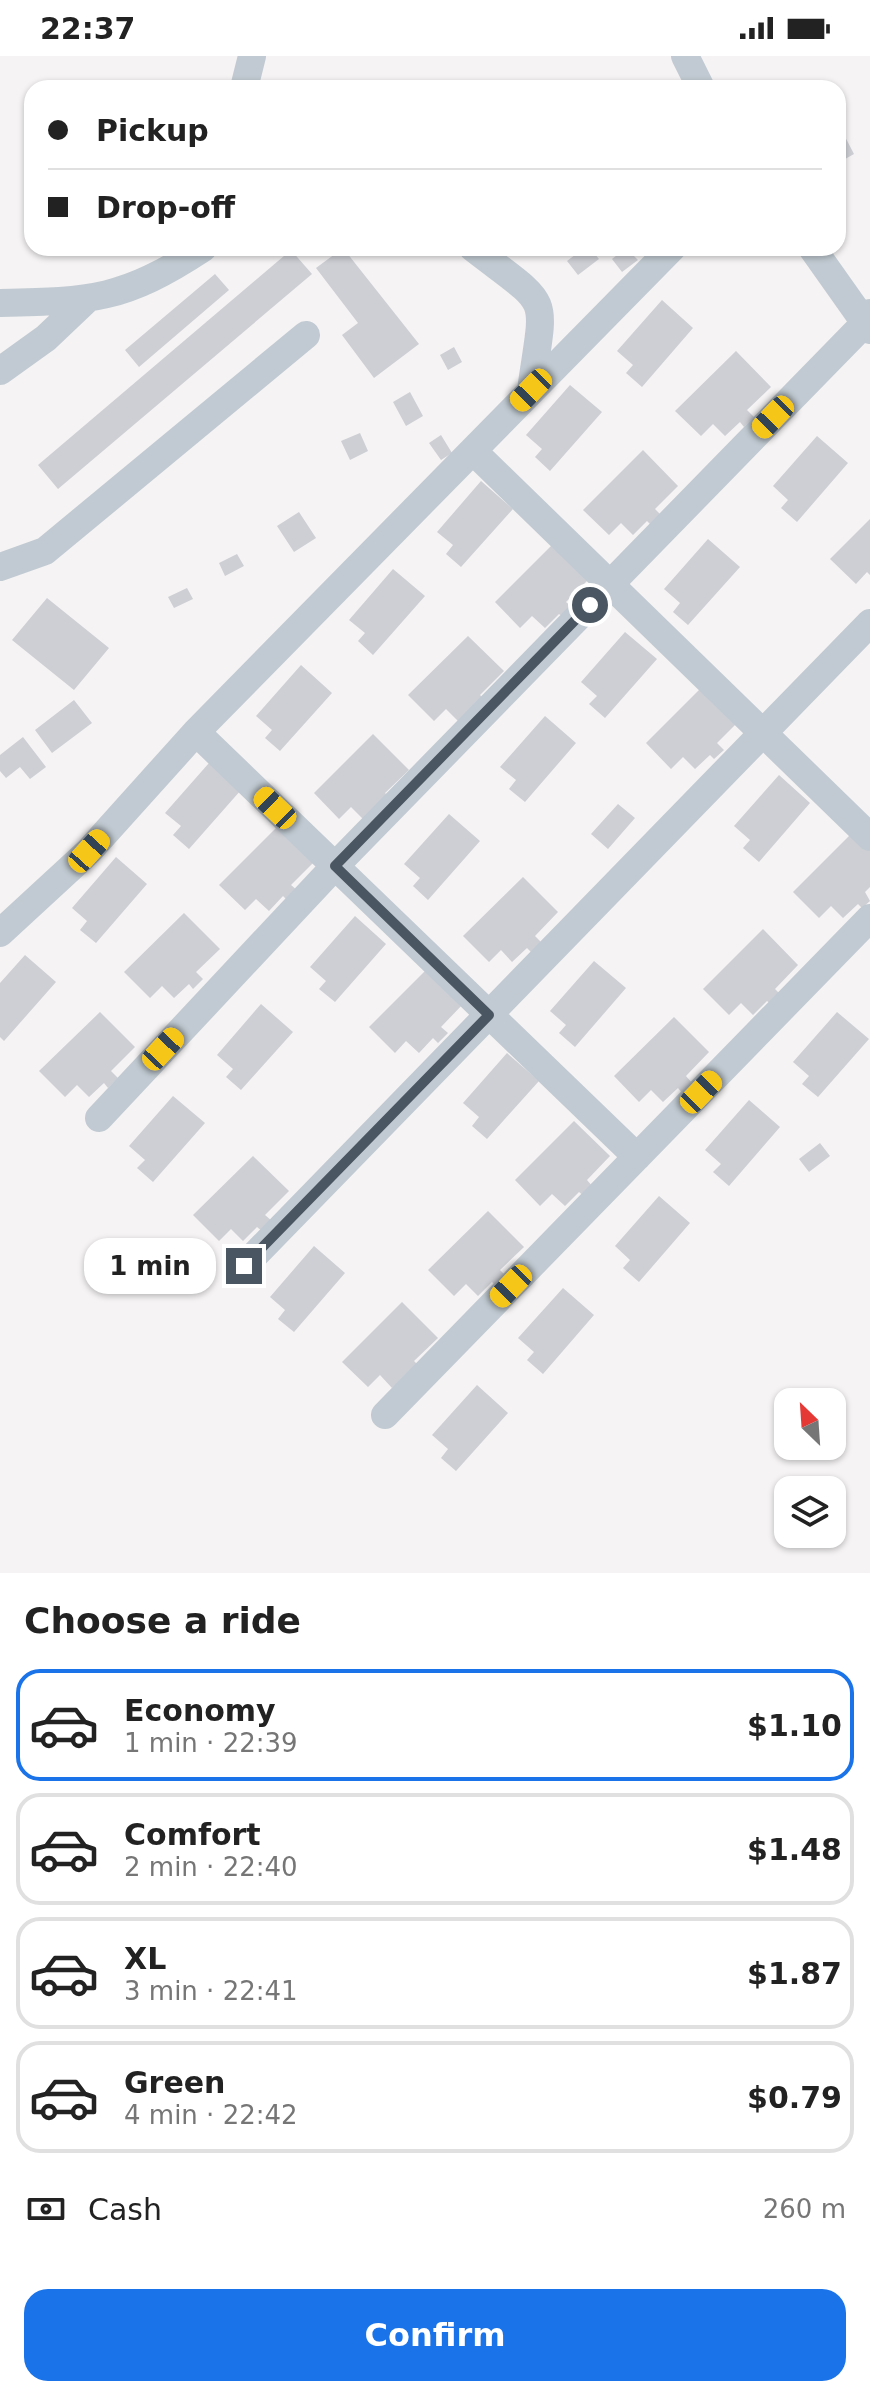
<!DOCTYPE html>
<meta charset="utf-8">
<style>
body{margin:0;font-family:"DejaVu Sans",sans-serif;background:#f6f6f6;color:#222;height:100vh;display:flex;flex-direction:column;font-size:30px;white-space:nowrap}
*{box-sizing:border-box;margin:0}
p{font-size:26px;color:#767676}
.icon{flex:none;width:44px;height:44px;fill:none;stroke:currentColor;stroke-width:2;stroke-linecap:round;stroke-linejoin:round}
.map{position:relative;height:1517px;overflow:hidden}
.details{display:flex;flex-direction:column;background:#fff;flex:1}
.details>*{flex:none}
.top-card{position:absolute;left:24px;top:24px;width:822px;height:176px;border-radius:24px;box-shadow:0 2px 6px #0004;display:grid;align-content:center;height:176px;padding:0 24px;background:#fff}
.needle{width:52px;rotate:335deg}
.fabs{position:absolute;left:774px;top:1332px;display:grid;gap:16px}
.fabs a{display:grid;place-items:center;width:72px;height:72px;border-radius:16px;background:#fff;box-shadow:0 2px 6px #0004;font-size:40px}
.end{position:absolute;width:36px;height:36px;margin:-18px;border:10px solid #4a5661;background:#fff;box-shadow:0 0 0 4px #fff}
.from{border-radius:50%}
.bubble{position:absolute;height:56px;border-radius:24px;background:#fff;box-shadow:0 2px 6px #0004;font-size:26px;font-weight:700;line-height:56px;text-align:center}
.car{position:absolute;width:24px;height:48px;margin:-24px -12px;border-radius:10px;box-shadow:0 0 6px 2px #0007;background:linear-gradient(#f5c518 24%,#345 0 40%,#f5c518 0 76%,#345 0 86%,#f5c518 0)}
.top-card b{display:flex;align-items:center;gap:28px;height:76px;font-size:30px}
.top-card b+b{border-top:2px solid #e0e0e0}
.top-card i{width:20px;height:20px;background:#222}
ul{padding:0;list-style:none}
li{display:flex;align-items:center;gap:24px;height:112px;margin:0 16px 12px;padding:0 8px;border:4px solid #e0e0e0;border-radius:24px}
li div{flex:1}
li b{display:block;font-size:30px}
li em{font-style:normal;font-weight:700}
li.on{border-color:#1a73e8}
li>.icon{width:72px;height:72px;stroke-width:1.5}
h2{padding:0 24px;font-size:36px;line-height:96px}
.pay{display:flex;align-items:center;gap:20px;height:88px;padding:0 24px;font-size:30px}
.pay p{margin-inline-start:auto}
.primary-button{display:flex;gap:16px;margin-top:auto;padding:16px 24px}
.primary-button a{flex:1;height:92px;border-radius:24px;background:#1a73e8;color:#fff;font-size:32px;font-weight:700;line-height:92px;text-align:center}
.status{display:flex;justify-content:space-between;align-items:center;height:56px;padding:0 40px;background:#fff;direction:ltr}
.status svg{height:22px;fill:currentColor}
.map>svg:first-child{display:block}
.building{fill:#cdcfd5}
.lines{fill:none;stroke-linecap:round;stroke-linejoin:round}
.minor{stroke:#c1cad2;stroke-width:28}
.route{stroke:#4a5661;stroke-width:10}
</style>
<div class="status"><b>22:37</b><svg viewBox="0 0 49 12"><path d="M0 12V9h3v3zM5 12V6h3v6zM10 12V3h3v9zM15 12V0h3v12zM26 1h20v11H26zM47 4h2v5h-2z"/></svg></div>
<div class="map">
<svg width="870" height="1517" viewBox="0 0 870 1517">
<rect width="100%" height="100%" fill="#f5f3f3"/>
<!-- building -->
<path class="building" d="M841 73 854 98 838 107V74Z
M343 192 419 288 374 322 342 279 358 267 316 212Z
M584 192H590L599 203 578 219 567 205Z
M626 192 638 204 622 216 612 203Z
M291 194 312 218 58 433 38 409Z
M215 218 229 234 139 311 125 294Z
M662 244 693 272 642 331 626 317 633 309 617 295Z
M454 291 462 306 448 314 440 299Z
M736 295 771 331 747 354 754 361 744 371 740 366 725 380 713 368 701 380 675 355Z
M570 329 602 356 550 415 535 401 542 393 526 379Z
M410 336 423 360 406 370 393 346Z
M360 377 368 395 350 404 341 385Z
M441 379 452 397 441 404 429 387Z
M817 380 848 407 797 466 781 452 788 444 773 430Z
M643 394 678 430 655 453 662 460 652 470 647 465 633 479 621 467 609 479 583 454Z
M481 425 513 453 461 511 446 498 453 489 437 476Z
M299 456 316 482 294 496 277 470Z
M870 463V519L867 516 856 528 830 503Z
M708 483 740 511 688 569 673 556 680 547 664 533Z
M555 486 590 522 566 546 574 553 564 562 559 558 545 572 532 560 520 572 495 546Z
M237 498 244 510 225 520 219 507Z
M393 513 425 540 373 599 358 585 365 577 349 564Z
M187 532 193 543 174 552 168 541Z
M47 542 109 592 74 634 12 584Z
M625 576 657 603 605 662 589 648 597 640 581 626Z
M468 580 504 615 480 639 487 646 458 665 446 653 434 665 408 639Z
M301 609 332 637 280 695 265 682 272 674 256 660Z
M705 628 741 663 717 687 724 694 714 703 710 699 695 713 683 701 671 713 646 687Z
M74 644 92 667 52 697 35 674Z
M545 660 576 687 525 746 509 733 516 724 500 711Z
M373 678 409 714 385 737 392 744 363 763 351 751 339 763 314 737Z
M23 681 46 711 30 723 20 711 6 722 0 715V699Z
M209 707 241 734 189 793 173 779 181 770 165 757Z
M779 719 810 747 759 806 743 792 750 784 734 770Z
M618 748 635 762 608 793 591 778Z
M449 758 480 785 428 844 413 830 420 822 404 808Z
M279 769 315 805 291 829 298 835 288 845 283 840 269 855 256 843 245 854 219 829Z
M853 776 870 793V831L865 836 870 845 862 852 858 848 843 862 831 850 819 862 793 836Z
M116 801 147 828 96 887 80 874 87 865 72 852Z
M523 821 558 856 535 880 542 887 532 897 527 892 512 906 501 894 489 906 463 880Z
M184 857 220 893 196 916 203 923 193 933 189 928 174 942 162 930 150 942 124 916Z
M355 860 386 888 335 946 319 933 326 925 310 911Z
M763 873 798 909 775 933 782 940 772 949 767 945 753 959 741 947 729 959 703 933Z
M25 899 56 926 4 985 0 981V927Z
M594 905 626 932 575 991 559 977 566 969 550 955Z
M429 911 464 947 441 971 448 977 438 987 433 982 419 997 406 985 395 997 369 971Z
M261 948 293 976 241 1034 226 1021 233 1013 217 999Z
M100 956 135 991 111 1015 118 1022 108 1032 104 1027 89 1041 77 1029 65 1041 39 1015Z
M837 956 869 983 818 1041 802 1028 809 1020 793 1006Z
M674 961 709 996 686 1020 692 1027 682 1037 678 1032 663 1046 651 1034 639 1046 614 1020Z
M507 997 539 1025 487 1083 472 1070 479 1061 463 1047Z
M173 1040 205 1067 153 1126 137 1112 145 1104 129 1090Z
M749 1044 780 1071 729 1130 713 1116 721 1108 705 1094Z
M574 1065 610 1100 587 1124 593 1131 584 1140 579 1136 565 1150 552 1138 540 1150 515 1124Z
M820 1087 830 1100 809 1116 799 1103Z
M253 1100 289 1135 265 1159 272 1165 262 1175 257 1171 243 1185 231 1173 219 1185 193 1159Z
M659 1140 690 1167 639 1226 623 1212 630 1204 615 1190Z
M488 1155 524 1191 500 1214 507 1221 497 1231 492 1226 478 1240 466 1228 454 1240 428 1214Z
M314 1190 345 1217 294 1276 278 1263 285 1254 270 1241Z
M563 1232 594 1259 543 1318 527 1304 534 1296 518 1282Z
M402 1246 438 1282 414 1305 421 1312 392 1332 380 1319 368 1331 342 1306Z
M477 1329 508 1357 456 1415 441 1402 448 1393 432 1379Z"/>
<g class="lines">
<!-- minor -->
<path class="minor" d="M685 0 701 32
M244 32 252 0
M473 192C553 254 545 234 531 334
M812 192 870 274
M0 247C92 245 124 244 203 192
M0 315 46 282 85 245
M473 395 870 781
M0 511 45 495 306 279
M196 676 637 1101
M0 877 89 795 196 676 672 192
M99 1062 335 810 866 266 870 257
M244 1210 870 567
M385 1359 870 862"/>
</g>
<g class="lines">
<!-- route -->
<path class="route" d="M244 1210 489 959 335 810 590 549"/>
</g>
</svg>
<div class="fabs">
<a><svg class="needle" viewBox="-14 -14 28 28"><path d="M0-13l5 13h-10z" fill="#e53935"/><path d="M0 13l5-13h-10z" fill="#767676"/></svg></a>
<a><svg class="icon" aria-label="layers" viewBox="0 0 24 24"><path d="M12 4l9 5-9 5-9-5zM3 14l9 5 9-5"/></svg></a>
</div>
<i class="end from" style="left:590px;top:549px"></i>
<i class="end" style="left:244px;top:1210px"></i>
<div class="bubble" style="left:84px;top:1182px;width:132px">1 min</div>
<i class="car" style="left:531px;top:334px;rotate:224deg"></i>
<i class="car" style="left:773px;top:361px;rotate:224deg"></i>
<i class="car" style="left:275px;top:752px;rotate:314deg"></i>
<i class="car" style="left:89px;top:795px;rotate:42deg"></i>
<i class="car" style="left:163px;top:993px;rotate:43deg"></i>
<i class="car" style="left:701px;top:1036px;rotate:44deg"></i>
<i class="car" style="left:511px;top:1230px;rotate:224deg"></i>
<div class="top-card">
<b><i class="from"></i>Pickup</b>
<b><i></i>Drop-off</b>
</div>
</div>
<section class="details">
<h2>Choose a ride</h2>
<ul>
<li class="on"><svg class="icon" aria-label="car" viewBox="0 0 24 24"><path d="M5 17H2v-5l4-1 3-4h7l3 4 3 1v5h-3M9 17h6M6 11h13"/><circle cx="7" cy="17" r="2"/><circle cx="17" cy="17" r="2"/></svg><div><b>Economy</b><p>1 min · 22:39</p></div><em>$1.10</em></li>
<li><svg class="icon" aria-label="car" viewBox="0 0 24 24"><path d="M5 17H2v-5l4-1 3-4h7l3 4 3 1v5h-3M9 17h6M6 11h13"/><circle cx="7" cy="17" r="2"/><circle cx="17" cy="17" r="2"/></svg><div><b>Comfort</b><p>2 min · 22:40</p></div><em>$1.48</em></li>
<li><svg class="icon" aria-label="car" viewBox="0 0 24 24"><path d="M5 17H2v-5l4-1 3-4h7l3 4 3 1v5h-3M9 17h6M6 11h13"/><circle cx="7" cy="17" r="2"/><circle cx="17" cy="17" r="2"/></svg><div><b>XL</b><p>3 min · 22:41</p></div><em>$1.87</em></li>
<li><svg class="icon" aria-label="car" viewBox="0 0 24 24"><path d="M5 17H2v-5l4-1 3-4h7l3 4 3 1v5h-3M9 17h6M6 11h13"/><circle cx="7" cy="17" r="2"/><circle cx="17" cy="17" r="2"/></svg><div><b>Green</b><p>4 min · 22:42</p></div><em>$0.79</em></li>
</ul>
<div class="pay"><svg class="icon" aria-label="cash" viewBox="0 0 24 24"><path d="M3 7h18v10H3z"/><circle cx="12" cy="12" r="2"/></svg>Cash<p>260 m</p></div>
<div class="primary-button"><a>Confirm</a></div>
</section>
